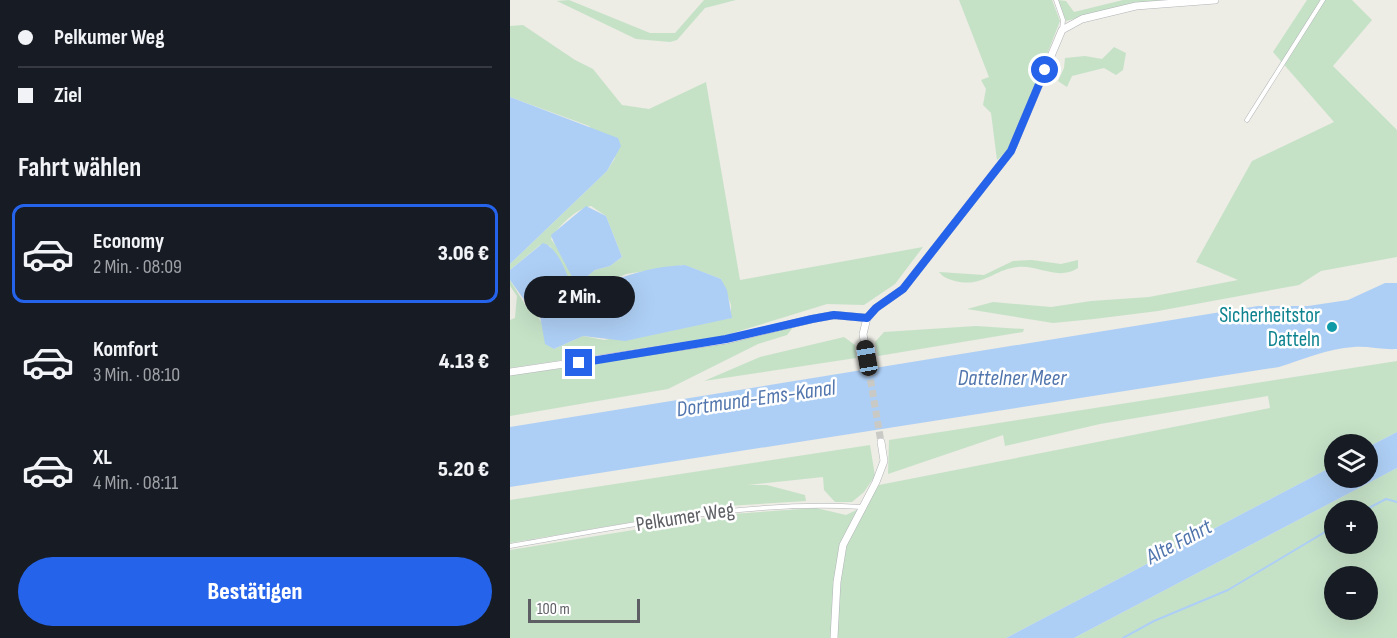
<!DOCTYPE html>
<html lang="de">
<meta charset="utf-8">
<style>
body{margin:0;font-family:"Sofia Sans Condensed",sans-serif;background:#20242c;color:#f1f3f6;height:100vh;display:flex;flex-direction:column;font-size:22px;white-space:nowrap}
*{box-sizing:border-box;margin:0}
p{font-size:20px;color:#9ea1a6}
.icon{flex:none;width:33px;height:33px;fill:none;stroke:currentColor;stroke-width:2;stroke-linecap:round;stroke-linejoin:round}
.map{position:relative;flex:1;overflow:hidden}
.details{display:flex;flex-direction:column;background:#171b24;width:510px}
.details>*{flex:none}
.hud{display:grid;align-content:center;height:132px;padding:0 18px;background:#171b24}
.controls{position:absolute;left:814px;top:434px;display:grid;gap:12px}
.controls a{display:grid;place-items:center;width:54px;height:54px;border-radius:50%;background:#171b24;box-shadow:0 6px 24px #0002;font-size:30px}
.scale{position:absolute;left:18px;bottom:15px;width:112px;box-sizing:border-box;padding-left:6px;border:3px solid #5d5f64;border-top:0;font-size:16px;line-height:21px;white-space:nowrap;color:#5d5f64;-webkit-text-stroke:4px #fff;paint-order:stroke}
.end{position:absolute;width:27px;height:27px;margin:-14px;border:8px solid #2563eb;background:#fff;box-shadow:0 0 0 3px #fff}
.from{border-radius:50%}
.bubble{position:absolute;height:42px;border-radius:21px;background:#171b24;box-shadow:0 6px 24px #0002;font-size:20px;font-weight:800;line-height:42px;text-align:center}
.car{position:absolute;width:18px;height:36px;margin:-18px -9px;border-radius:8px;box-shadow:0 0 4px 2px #0007;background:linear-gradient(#222 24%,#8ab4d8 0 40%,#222 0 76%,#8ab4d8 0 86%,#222 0)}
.hud b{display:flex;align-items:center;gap:21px;height:57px;font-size:22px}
.hud b+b{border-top:2px solid #363941}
.hud i{width:15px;height:15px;background:#f1f3f6}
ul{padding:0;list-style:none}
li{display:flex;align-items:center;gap:18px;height:99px;margin:0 12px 9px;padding:0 6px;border:3px solid transparent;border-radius:12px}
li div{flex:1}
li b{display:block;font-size:22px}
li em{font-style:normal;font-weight:800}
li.active{border-color:#2563eb}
li>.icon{width:54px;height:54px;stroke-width:1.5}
h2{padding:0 18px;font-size:27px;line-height:72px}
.button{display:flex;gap:12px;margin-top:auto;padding:12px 18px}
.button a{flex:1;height:69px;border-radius:36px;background:#2563eb;color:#fff;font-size:24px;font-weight:800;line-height:69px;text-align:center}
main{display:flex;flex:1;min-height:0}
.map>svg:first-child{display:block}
.green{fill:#c5e2c7;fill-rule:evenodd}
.water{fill:#aecff5}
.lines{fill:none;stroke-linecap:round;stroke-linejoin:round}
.stream{stroke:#aecff5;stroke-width:2}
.minor-tunnel{stroke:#c9c9c5;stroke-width:7;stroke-dasharray:7 3.5;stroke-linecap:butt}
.service-casing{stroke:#b2b4b8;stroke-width:5}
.minor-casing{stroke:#b2b4b8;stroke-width:8}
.service{stroke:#fff;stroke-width:4}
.minor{stroke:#fff;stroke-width:7}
.route{stroke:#2563eb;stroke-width:8}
.culture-dot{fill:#0f9aa8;stroke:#fff;stroke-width:2}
.labels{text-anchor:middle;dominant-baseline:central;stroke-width:5;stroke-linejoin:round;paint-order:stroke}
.culture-label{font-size:21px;fill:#0d838f;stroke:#fff;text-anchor:end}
.street-label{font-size:21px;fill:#5d5f64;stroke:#fff}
.water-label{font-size:22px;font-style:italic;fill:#5175ad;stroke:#fff}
</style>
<main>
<section class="details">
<div class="hud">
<b><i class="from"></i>Pelkumer Weg</b>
<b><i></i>Ziel</b>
</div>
<h2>Fahrt wählen</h2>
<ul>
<li class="active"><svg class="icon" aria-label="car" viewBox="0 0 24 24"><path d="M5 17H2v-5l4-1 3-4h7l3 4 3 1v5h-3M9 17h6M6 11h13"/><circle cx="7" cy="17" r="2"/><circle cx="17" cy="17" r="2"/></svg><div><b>Economy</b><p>2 Min. · 08:09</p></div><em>3.06 €</em></li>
<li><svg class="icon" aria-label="car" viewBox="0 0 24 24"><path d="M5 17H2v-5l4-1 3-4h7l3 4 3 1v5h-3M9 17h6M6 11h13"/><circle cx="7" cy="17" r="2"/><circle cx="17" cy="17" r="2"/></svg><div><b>Komfort</b><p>3 Min. · 08:10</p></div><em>4.13 €</em></li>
<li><svg class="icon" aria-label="car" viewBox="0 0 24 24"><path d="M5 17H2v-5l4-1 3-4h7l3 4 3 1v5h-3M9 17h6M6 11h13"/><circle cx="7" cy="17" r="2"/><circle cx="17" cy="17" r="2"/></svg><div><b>XL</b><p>4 Min. · 08:11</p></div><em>5.20 €</em></li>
</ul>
<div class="button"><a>Bestätigen</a></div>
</section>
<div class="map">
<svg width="887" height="638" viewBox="0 0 887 638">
<rect width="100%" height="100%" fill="#edece5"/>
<!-- green -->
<path class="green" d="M59 0 140 33H165L194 0H226L195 8 167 40 160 42 126 39 47 1Z
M449 0H542L550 21 501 147 487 160 481 113 473 105 476 89 471 80 479 77Z
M548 0 556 1 564 12 613 0H662L621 4 556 21Z
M797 0H842L862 20 823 66 887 130V257L811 271 789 285 648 311 584 319 543 323 457 309 483 302 541 307 581 301 639 297 728 280 686 262 742 161 824 122 763 52Z
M13 25 65 60 83 69 112 105 139 109 196 82 230 280 413 247 385 284 354 305 317 304 213 336 0 368V320L5 318 7 296 0 286V280L17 308 26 307 60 287 54 270 40 246 30 245 0 270V264L97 171 105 158 79 126 0 97V26ZM81 206 96 216 112 257 100 266 85 270 67 285 52 254 41 239C48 226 66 209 81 206ZM174 265 211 279 221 305V318L94 340 73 336 44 349 29 318 74 293 116 274Z
M604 47 616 53 613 70 606 75 594 68 562 76 557 87 548 81 554 68 555 58 575 56 592 59Z
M522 260 551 264 568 260V268C548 281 529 265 508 267 484 269 473 288 445 281 438 279 434 278 429 272L474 275 503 261Z
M285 325 277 335 248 344 158 389 0 416V375C96 364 191 347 285 325Z
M466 326 514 329 513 332 368 356 365 342 374 332Z
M334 337 345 345 346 358 194 381 250 357Z
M887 361V432L858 447V444H825V465L496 638H0V550L222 514 306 508 336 515 355 506 369 485 760 408 758 396 590 424 495 446 493 435 378 474 379 440Z
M360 445 365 476 354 492 342 502H325L314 490 313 477 238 485H257L295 495 296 501 217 506 0 543V500Z
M887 468V638H564ZM825 510H858V543H825ZM825 576H858V609H825Z"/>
<!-- water -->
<path class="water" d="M0 97 108 138 111 146 97 171 0 264Z
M76 206 96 216 112 257 100 266 85 270 67 285C64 281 41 238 41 235Z
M33 243C46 246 59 274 60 287L20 308 0 280V270Z
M175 265 211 279 217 290 222 318 115 341 73 336 44 349 35 344 30 316C77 291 121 267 175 265Z
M875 283H887V349C873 350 858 346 844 347 817 349 794 359 769 367L0 487V427L748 306H798L838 300Z
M887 432V468L564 638H496L825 465V477H858V447Z"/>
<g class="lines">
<!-- stream -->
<path class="stream" d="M855 510 876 499 887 502
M613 638 644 621 718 590 825 526"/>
<!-- minor-tunnel -->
<path class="minor-tunnel" d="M357 359 371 442"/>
<!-- service casing -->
<g class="service-casing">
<path id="service" d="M546 0 553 20 552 30
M737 120 813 0
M0 546C116 526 233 500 351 507"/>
</g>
<!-- minor casing -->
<g class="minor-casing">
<path id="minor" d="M357 359 353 334 357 318 366 308 393 289 501 151 552 30 572 19 626 6 705 0
M0 372 216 340 302 319 324 315 357 318
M324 638 327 582 333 545 366 482 374 461 371 442"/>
</g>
<!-- service -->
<use href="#service" class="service"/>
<!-- minor -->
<use href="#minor" class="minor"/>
</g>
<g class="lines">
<!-- route -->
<path class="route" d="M69 363 216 339 302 319 324 315 357 318 366 308 393 289 501 151 535 70"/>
</g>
<!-- markers -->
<circle class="culture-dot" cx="822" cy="327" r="6"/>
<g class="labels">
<!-- culture labels -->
<g class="culture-label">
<text x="810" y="315">Sicherheitstor<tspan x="810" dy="24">Datteln</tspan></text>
</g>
<!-- street labels -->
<g class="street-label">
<text transform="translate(175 517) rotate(-9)">Pelkumer Weg</text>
</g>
<!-- water labels -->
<g class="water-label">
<text x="502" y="378">Dattelner Meer</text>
<text transform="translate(246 399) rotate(-8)">Dortmund-Ems-Kanal</text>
<text transform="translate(669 542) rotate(-28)">Alte Fahrt</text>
</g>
</g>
</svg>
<div class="controls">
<a><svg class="icon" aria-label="layers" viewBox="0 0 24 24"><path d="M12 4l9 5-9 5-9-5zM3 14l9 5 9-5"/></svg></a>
<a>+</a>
<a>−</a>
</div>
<div class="scale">100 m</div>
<i class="end from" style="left:535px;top:70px"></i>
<i class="end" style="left:69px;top:363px"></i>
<div class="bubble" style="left:14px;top:276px;width:111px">2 Min.</div>
<i class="car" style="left:357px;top:358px;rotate:350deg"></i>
</div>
</main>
